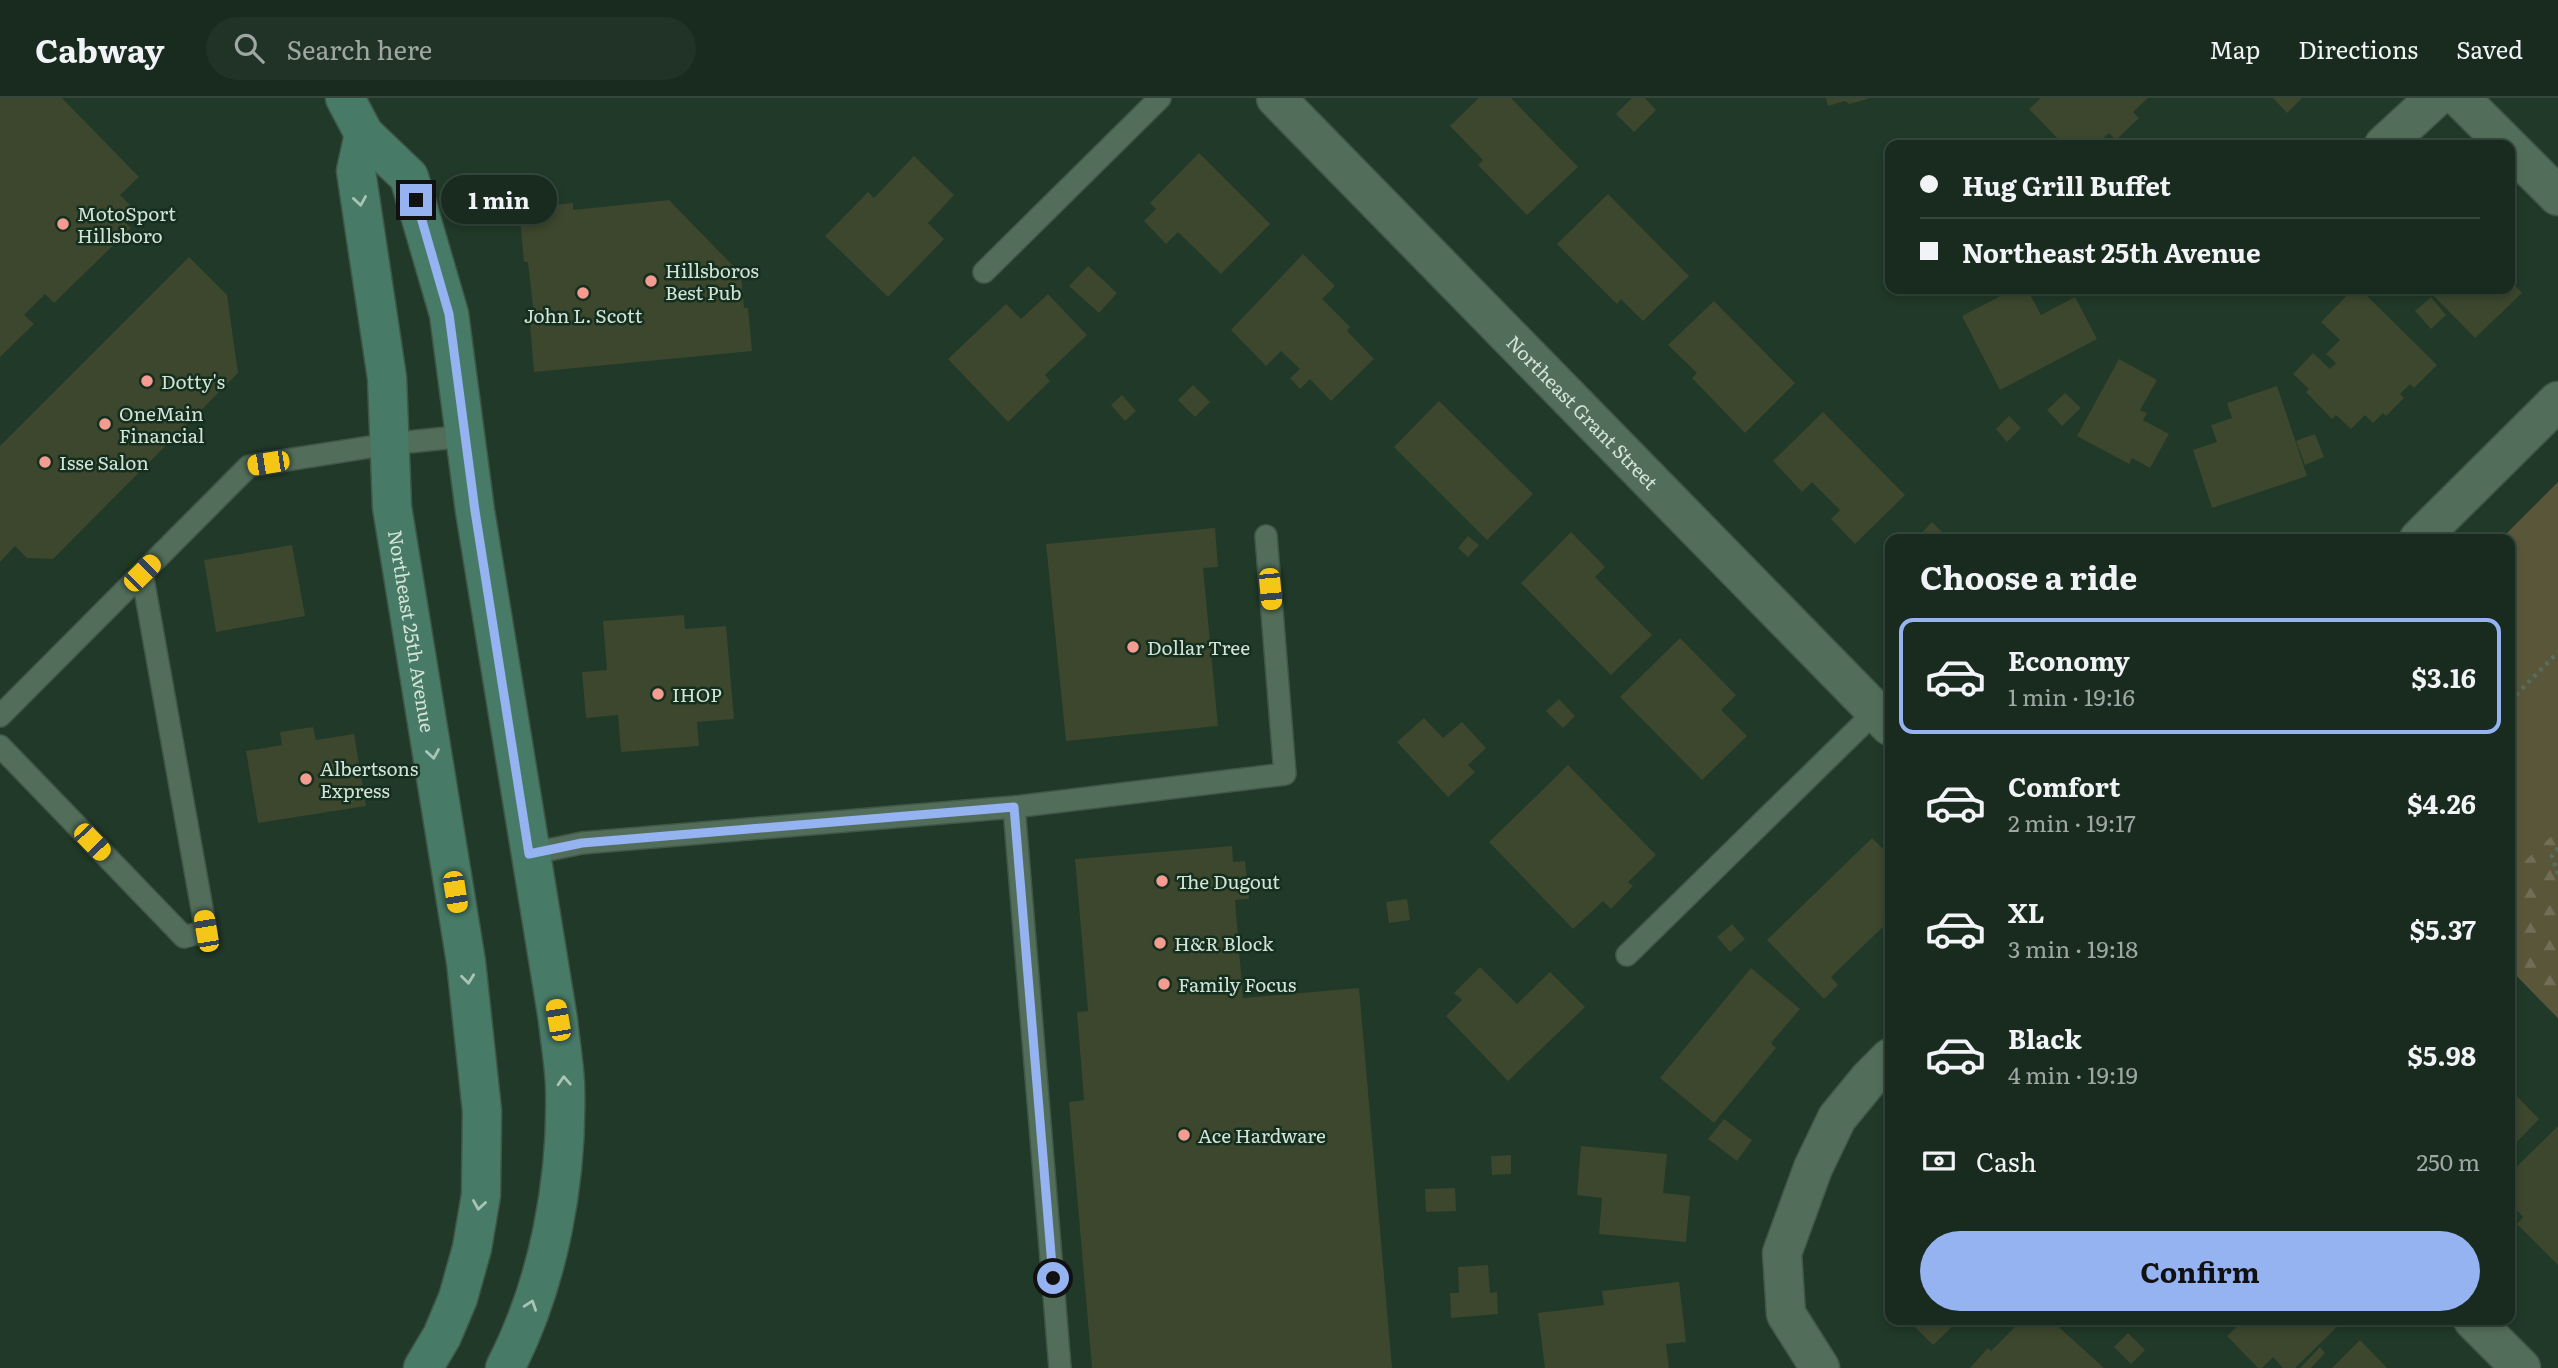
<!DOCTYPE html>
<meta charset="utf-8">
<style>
body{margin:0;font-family:Literata,serif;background:#213327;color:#f1f3f6;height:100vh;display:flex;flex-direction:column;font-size:26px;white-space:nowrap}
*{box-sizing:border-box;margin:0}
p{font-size:23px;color:#9fa7a4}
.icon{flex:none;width:38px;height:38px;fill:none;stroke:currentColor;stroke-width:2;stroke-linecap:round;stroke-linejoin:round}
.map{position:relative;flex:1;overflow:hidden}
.sheet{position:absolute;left:1885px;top:436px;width:630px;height:791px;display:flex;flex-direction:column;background:#182b1e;border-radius:14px;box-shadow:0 4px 10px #0003,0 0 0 2px #36473c}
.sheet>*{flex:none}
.banner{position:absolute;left:1885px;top:42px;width:630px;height:154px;border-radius:14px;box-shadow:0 4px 10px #0003,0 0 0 2px #36473c;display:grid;align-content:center;height:154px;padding:0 35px;background:#182b1e}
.end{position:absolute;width:32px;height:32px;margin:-16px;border:9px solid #95b2f1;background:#111;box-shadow:0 0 0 4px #111}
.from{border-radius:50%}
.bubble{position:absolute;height:49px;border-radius:24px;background:#182b1e;box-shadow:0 4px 10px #0003,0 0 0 2px #36473c;font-size:23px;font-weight:700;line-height:49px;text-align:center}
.car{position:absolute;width:21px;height:42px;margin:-21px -10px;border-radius:9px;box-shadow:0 0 5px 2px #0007;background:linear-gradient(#f5c518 24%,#345 0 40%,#f5c518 0 76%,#345 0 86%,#f5c518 0)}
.banner b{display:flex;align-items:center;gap:24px;height:66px;font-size:26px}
.banner b+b{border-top:2px solid #36473c}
.banner i{width:18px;height:18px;background:#f1f3f6}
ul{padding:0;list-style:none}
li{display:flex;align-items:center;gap:21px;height:116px;margin:0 14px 10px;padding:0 21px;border:4px solid transparent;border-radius:14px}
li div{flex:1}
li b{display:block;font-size:26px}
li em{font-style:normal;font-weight:700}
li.selected{border-color:#95b2f1}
li>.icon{width:63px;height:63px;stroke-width:1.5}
h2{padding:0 35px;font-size:32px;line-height:84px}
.pay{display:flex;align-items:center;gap:18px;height:77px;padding:0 35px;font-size:26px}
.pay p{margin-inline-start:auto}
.primary-button{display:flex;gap:14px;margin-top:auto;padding:14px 35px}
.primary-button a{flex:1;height:80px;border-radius:42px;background:#95b2f1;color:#111;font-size:28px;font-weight:700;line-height:80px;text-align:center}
header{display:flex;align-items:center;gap:42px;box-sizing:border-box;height:98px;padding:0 35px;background:#182b1e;border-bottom:2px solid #36473c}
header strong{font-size:33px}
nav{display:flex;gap:38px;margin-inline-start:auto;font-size:24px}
.search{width:490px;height:63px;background:#213327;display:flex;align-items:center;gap:18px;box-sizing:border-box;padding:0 24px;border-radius:38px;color:#9fa7a4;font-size:26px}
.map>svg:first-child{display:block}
.green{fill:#59563a}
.forest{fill:url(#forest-firs)}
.building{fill:#3c472d}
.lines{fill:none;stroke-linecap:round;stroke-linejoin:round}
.lane-casing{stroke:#405748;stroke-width:24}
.street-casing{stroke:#405748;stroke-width:41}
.secondary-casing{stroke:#405748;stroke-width:41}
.path{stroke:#576d5e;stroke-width:4.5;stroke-dasharray:3.5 5;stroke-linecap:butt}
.lane{stroke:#526e5a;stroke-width:21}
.street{stroke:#526e5a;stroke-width:38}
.secondary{stroke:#487b67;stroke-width:38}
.oneway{stroke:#aac4b6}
.route{stroke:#95b2f1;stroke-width:9}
.poi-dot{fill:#f59c92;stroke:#152f1e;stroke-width:2.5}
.labels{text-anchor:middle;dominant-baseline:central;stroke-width:5;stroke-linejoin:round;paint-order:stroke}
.poi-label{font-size:19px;fill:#d4e3d8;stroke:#152f1e;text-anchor:start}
.street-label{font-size:19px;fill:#d4e3d8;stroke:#152f1e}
</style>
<header>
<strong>Cabway</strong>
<div class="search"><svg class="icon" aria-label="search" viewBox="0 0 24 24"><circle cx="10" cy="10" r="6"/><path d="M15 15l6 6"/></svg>Search here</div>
<nav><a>Map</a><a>Directions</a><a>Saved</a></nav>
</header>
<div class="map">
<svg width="2558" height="1270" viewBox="0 0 2558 1270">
<defs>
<pattern id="forest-firs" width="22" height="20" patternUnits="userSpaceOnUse" patternTransform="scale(1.75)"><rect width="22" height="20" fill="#59563a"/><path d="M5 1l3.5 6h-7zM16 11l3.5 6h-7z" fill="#706e56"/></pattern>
</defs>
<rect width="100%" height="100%" fill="#203928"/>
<!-- green -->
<path class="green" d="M2558 384V920L2510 871V441H2501Z"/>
<!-- forest -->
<path class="forest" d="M2558 732V920L2510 871V777Z"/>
<!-- building -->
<path class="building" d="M0 0H62L139 79 120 97 133 110 122 121 131 130 54 205 45 196 24 217 34 226 0 259Z
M1479 0H1511L1578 69 1527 117 1478 67 1483 62 1450 28Z
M1632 0H1645L1656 12 1634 34 1616 16Z
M1826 0H1868V1L1849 6 1845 3 1828 8Z
M2041 0H2148L2133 14 2139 20 2116 42 2109 35 2096 47H2064L2029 11Z
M2273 0H2302L2287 15Z
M1984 40 2003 41V47H1984Z
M1199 55 1270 126 1221 176 1178 134 1166 146 1144 123 1156 111 1150 105Z
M914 58 954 97 928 125 944 141 888 199 825 138 868 94 874 100Z
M1608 96 1689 178 1643 223 1621 201 1617 206 1557 146Z
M669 102 741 176 744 210H748L752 253 534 274 530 226H535L528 164H524L519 110 573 105V112Z
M1303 156 1335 188 1322 201 1350 229 1347 233 1374 261 1331 303 1310 281 1300 291 1290 280 1300 271 1281 253 1266 268 1231 232Z
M189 159 227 197 238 275 53 461 27 460 15 448 0 464V348Z
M1088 168 1117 195 1099 215 1069 188Z
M2510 182 2522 195 2475 240 2427 191H2510Z
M2014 191H2027L2041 217 2075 199 2097 241 2000 292 1962 218Z
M2353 191H2360L2437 267 2414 290 2410 286 2400 296 2404 300 2386 318 2383 315 2373 325 2365 317 2351 331 2336 317 2332 321 2306 294 2309 291 2293 276 2313 255 2330 271 2336 265 2326 256 2340 242 2321 224Z
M1048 196 1087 237 1045 277 1050 283 1008 324 948 261 1006 206 1021 221Z
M2431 199 2446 217 2431 231 2415 213Z
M1714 203 1795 285 1745 335 1692 280 1697 275 1668 247Z
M2119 261 2157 282 2140 312 2147 315 2143 322 2169 336 2150 370 2132 360 2129 366 2077 338Z
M1193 287 1210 304 1195 319 1178 302Z
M2277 288 2307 378 2212 410 2193 352 2217 344 2211 327 2232 320 2227 305Z
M2065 295 2081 310 2062 328 2047 312Z
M1122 297 1136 313 1125 323 1111 307Z
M1439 303 1533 396 1487 442 1394 349Z
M1823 314 1905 397 1855 446 1831 421 1840 412 1812 384 1802 394 1773 363Z
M2009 318 2021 330 2007 344 1996 331Z
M2315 336 2324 359 2305 367 2296 343Z
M1932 424 1949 441H1916Z
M1215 430 1218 469 1203 470 1218 628 1066 643 1046 446Z
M1571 434 1605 469 1595 479 1652 537 1611 577 1521 485Z
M1468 438 1479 447 1468 459 1458 450Z
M292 447 305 518 216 534 204 462Z
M684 517 685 531 726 528 734 621 697 624 699 648 621 654 618 617 586 620 582 574 607 572 603 523Z
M1680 540 1736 597 1721 612 1747 638 1702 682 1620 599Z
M1559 601 1575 618 1563 630 1546 613Z
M1424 620 1443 640 1462 624 1486 650 1468 667 1475 674 1448 699 1397 644Z
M313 629 316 642 354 636 366 708 258 725 246 653 282 647 280 634Z
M1568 667 1656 757 1628 784 1633 788 1611 811 1603 803 1573 831 1489 744Z
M1872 740 1890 758V811L1882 819 1888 824 1831 879 1838 887 1824 901 1767 842Z
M1232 748 1233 764 1245 763 1249 801 1235 802 1243 900 1359 890 1392 1270H1092L1069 1004 1084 1002 1077 914 1088 913 1075 761Z
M1407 801 1410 822 1389 825 1386 804Z
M1732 826 1745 841 1730 854 1717 839Z
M1480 869 1517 906 1550 874 1585 909 1508 983 1446 918 1462 902 1454 895Z
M1751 870 1800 911 1771 945 1776 950 1714 1025 1660 980Z
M2510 991 2539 1021 2510 1051Z
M1724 1021 1752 1042 1737 1063 1708 1041Z
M2558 1028V1167L2517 1126 2523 1119 2510 1105V1075Z
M1581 1048 1667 1056 1663 1095 1690 1098 1686 1144 1599 1136 1602 1100 1577 1097Z
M1511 1057V1076L1492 1077 1491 1058Z
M1455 1090 1456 1113 1426 1114 1425 1091Z
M1488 1167 1490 1195 1497 1194 1498 1216 1451 1220 1450 1195H1459L1458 1169Z
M1679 1184 1686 1244 1666 1246 1669 1270H1545L1538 1215 1604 1207 1602 1193Z
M1908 1222H1959L1933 1247Z
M2022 1222H2051L2104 1270H1970L1988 1250 1991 1253Z
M2235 1222H2344L2295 1270H2283L2273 1259 2262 1270H2258L2227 1238 2240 1226Z
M2128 1235 2145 1252 2131 1266 2114 1249Z
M2360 1242 2387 1270H2332Z
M2320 1249 2325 1255 2311 1270H2300Z"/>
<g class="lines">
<!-- lane casing -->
<g class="lane-casing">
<path id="lane" d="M984 174 1160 0
M0 618 249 368 389 346 466 338
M0 648 184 839 206 833 142 475
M1014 709 1060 1270
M529 756 582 745 1014 709 1285 676 1266 438
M1627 857 1876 613"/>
</g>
<!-- street casing -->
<g class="street-casing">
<g id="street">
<path id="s1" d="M1276 0 1890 628"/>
<path d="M2460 0 2507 47"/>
<path d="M2384 47 2435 0"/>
<path d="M2510 50 2558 98"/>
<path d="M2419 441 2558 303"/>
<path d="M2473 1222 2521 1270"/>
<path d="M1820 1270 1786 1216 1782 1155 1813 1070 1837 1020 1869 981 1890 960"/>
</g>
</g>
<!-- secondary casing -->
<g class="secondary-casing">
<g id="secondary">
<path d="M345 0 364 36 409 79 449 216 475 413 558 922C560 943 564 965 565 986 568 1081 549 1185 505 1270"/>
<path id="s2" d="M364 36 356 73 387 280 392 409 466 864 482 1013 481 1097 472 1150 458 1200 442 1238 423 1270"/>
</g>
</g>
<!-- path -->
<path class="path" d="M2510 603 2558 554
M2558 750 2552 758 2558 776"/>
<!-- lane -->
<use href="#lane" class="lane"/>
<!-- street -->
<use href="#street" class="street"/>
<!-- secondary -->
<use href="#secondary" class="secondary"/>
</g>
<!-- one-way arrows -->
<defs><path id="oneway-chevron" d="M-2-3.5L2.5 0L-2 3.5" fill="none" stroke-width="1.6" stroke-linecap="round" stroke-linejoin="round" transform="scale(1.75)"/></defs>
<g class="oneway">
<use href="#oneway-chevron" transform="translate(360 103) rotate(81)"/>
<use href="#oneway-chevron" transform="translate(433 656) rotate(81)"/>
<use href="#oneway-chevron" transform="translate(468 881) rotate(83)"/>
<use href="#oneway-chevron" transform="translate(564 983) rotate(-93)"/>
<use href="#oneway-chevron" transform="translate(479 1107) rotate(99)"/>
<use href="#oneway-chevron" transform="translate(531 1207) rotate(-71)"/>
</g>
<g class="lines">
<!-- route -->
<path class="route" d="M416 102 449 216 475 413 529 756 582 745 1014 709 1053 1180"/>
</g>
<!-- markers -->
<g class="poi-dot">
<circle cx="63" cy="126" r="7"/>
<circle cx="651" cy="183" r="7"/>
<circle cx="583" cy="195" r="7"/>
<circle cx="147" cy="283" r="7"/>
<circle cx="105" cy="326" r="7"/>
<circle cx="45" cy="364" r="7"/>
<circle cx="1133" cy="549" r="7"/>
<circle cx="658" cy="596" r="7"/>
<circle cx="306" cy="681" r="7"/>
<circle cx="1162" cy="783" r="7"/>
<circle cx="1160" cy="845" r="7"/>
<circle cx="1164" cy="886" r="7"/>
<circle cx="1184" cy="1037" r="7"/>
</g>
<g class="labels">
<!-- poi labels -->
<g class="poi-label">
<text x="77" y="115">MotoSport<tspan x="77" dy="22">Hillsboro</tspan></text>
<text x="665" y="172">Hillsboros<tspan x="665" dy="22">Best Pub</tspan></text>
<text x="583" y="217" text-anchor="middle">John L. Scott</text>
<text x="161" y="283">Dotty's</text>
<text x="119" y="315">OneMain<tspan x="119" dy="22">Financial</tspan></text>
<text x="59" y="364">Isse Salon</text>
<text x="1147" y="549">Dollar Tree</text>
<text x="672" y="596">IHOP</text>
<text x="320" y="670">Albertsons<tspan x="320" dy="22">Express</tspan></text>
<text x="1176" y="783">The Dugout</text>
<text x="1174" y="845">H&amp;R Block</text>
<text x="1178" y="886">Family Focus</text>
<text x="1198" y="1037">Ace Hardware</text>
</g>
<!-- street labels -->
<g class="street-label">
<text stroke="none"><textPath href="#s1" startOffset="439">Northeast Grant Street</textPath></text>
<text stroke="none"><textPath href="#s2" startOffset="502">Northeast 25th Avenue</textPath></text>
</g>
</g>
</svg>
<i class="end from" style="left:1053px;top:1180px"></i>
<i class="end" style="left:416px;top:102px"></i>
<div class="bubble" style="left:441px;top:77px;width:116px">1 min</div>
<i class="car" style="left:268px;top:365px;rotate:261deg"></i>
<i class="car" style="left:142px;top:475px;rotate:45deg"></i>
<i class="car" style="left:1270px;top:491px;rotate:175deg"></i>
<i class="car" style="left:92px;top:744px;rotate:136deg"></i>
<i class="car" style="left:455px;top:794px;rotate:171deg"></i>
<i class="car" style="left:206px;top:833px;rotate:350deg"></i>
<i class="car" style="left:558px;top:922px;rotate:350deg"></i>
<div class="banner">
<b><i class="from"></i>Hug Grill Buffet</b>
<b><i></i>Northeast 25th Avenue</b>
</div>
<section class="sheet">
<h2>Choose a ride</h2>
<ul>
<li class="selected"><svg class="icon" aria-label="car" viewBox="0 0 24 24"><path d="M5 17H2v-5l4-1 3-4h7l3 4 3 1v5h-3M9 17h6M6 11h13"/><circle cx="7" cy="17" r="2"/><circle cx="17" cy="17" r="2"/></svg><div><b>Economy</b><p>1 min · 19:16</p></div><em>$3.16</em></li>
<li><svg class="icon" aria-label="car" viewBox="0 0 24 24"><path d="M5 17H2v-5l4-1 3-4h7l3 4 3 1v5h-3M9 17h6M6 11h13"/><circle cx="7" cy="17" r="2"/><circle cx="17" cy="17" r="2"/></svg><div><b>Comfort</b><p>2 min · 19:17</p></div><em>$4.26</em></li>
<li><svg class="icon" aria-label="car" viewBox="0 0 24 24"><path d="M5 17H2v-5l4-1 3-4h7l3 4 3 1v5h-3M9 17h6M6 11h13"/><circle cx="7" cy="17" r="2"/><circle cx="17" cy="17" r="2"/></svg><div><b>XL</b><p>3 min · 19:18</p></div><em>$5.37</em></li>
<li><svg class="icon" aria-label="car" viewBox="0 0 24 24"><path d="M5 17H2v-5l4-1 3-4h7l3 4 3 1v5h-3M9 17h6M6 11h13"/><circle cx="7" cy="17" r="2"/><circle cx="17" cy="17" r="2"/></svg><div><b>Black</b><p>4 min · 19:19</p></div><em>$5.98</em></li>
</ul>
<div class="pay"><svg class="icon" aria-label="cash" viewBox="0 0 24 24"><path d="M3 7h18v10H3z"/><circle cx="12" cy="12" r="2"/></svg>Cash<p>250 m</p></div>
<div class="primary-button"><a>Confirm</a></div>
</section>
</div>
